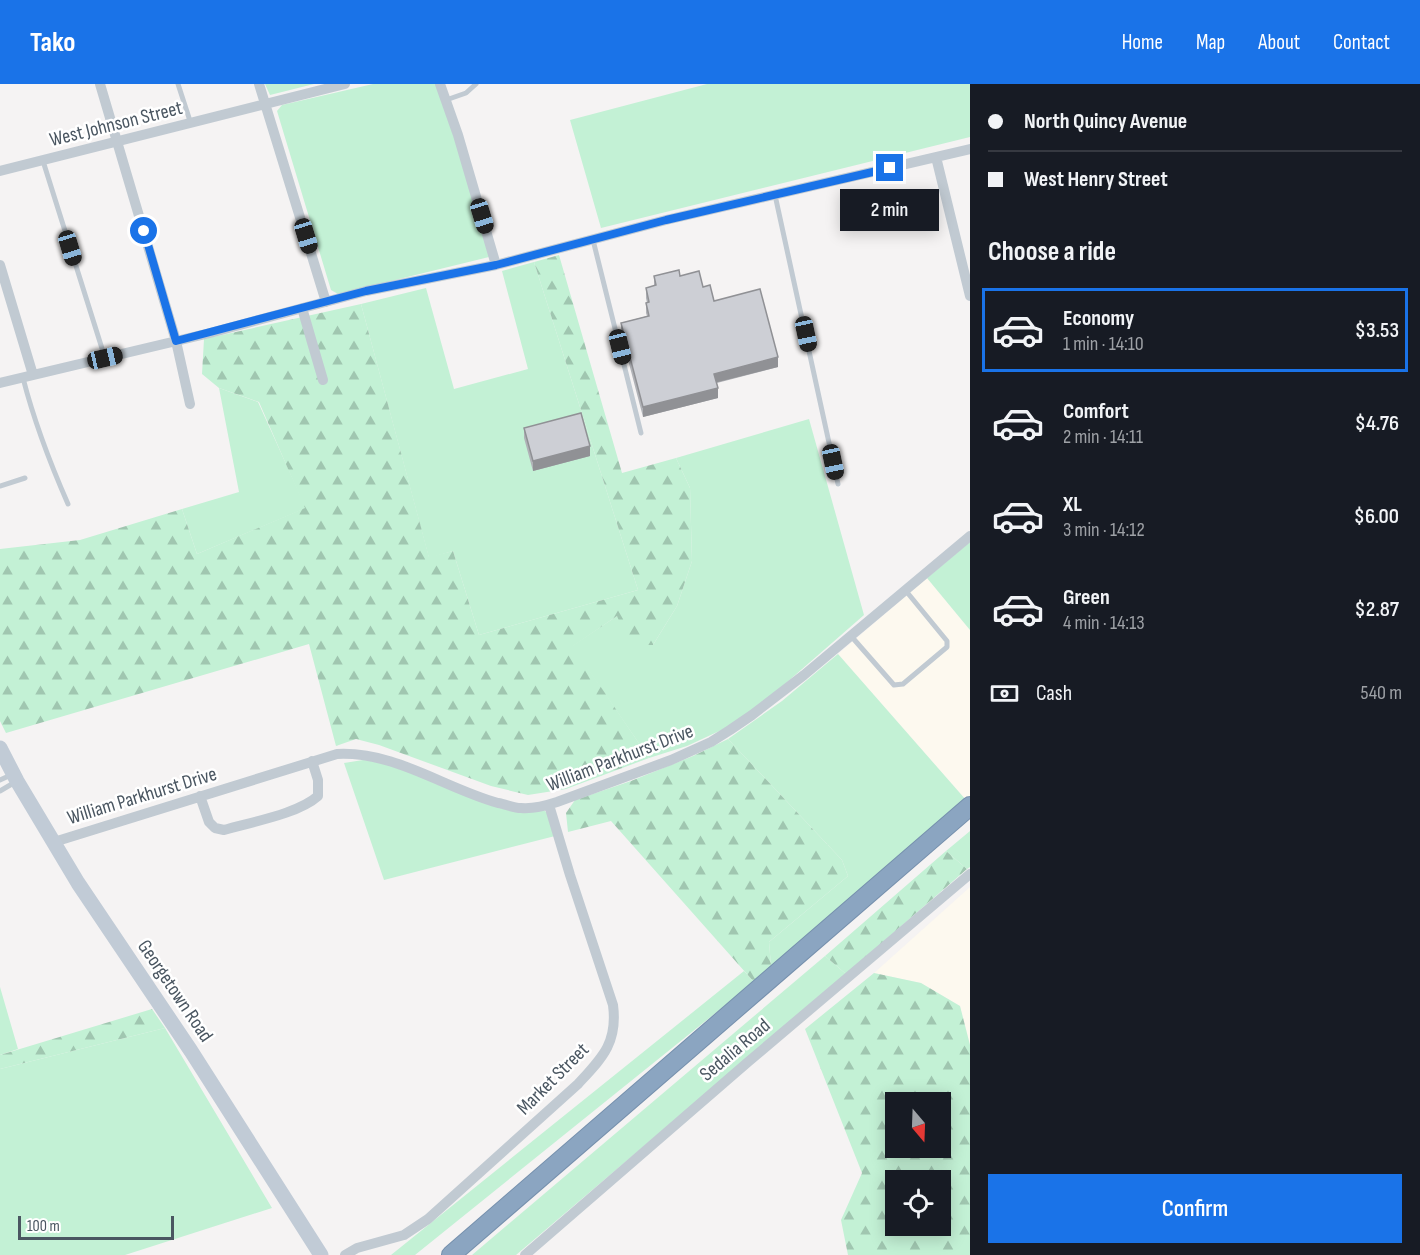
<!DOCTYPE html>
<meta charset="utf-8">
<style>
body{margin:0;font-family:"Sofia Sans Condensed",sans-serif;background:#242831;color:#f1f3f6;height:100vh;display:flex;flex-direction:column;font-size:22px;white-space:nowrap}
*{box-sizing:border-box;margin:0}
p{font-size:20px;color:#9ea1a6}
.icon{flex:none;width:33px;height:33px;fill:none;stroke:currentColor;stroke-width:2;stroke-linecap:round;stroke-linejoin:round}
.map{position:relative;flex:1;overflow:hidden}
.sheet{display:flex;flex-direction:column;background:#171b24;width:450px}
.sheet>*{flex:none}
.banner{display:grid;align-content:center;height:132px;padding:0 18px;background:#171b24}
.needle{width:39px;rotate:161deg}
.controls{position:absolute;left:885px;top:1008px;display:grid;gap:12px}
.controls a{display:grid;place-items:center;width:66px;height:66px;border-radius:0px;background:#171b24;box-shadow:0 3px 15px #0003;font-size:30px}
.scale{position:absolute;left:18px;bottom:15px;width:156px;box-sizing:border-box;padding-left:6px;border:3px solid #4a5661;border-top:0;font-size:16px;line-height:21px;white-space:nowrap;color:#4a5661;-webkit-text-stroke:4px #fff;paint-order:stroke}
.end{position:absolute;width:27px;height:27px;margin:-14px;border:8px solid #1a73e8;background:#fff;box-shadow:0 0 0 3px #fff}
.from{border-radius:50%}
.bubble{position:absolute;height:42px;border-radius:0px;background:#171b24;box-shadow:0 3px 15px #0003;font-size:20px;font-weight:600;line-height:42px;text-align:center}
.car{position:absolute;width:18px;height:36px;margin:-18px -9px;border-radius:8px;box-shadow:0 0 4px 2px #0007;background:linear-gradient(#222 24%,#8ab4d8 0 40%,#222 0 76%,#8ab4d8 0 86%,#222 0)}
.banner b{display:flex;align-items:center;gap:21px;height:57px;font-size:22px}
.banner b+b{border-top:2px solid #363941}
.banner i{width:15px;height:15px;background:#f1f3f6}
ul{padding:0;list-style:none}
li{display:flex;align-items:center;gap:18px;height:84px;margin:0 12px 9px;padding:0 6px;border:3px solid transparent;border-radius:0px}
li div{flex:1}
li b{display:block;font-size:22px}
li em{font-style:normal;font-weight:600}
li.current{border-color:#1a73e8}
li>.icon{width:54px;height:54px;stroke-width:1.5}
h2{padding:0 18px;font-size:27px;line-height:72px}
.pay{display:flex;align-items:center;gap:15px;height:66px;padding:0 18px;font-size:22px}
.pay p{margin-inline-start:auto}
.button{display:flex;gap:12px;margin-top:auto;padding:12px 18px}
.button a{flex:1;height:69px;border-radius:0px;background:#1a73e8;color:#fff;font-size:24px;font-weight:600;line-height:69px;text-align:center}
header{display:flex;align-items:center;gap:36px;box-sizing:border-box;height:84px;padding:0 30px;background:#1a73e8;color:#fff}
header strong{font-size:28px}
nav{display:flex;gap:33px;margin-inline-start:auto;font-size:21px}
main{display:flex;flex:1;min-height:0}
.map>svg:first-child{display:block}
.commercial{fill:#fdf9ef}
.grass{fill:#c3f1d5}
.forest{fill:url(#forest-firs);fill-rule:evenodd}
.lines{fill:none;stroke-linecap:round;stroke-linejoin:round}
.highway-casing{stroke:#7690ad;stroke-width:20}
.lane{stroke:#c1cad2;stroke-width:5}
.street{stroke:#c1cad2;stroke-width:10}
.secondary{stroke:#c1cbd6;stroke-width:15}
.highway{stroke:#8ba5c1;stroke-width:18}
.wall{fill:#b0b2b7}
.shaded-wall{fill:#909195}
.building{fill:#cdcfd5;stroke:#909195;stroke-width:1.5}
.route{stroke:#1a73e8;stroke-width:8}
.labels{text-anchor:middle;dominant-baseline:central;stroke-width:5;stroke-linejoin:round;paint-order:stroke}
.street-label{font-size:20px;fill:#4a5661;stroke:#fff}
</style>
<header>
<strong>Tako</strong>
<nav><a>Home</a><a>Map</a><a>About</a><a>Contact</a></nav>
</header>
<main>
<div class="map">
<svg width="970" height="1171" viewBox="0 0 970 1171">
<defs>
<pattern id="forest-firs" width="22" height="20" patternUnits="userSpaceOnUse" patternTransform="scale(1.5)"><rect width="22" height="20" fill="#c3f1d5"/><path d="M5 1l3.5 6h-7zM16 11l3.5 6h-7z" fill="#a0c6b0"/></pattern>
</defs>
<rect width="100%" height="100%" fill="#f5f3f3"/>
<!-- commercial -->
<path class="commercial" d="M927 494 970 546V713L966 716 838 570Z
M970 803V961L960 922 921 899 874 889Z"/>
<!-- grass -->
<path class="grass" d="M265 0H314L270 11Z
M373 0H442L489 173 338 210 331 206 277 27 282 21Z
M707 0H970V53L601 144 570 36Z
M534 178 638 506 479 551 453 467 429 474 361 220 426 204 454 305 528 285 502 187Z
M219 304 258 318 306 424 197 470 182 425 239 408Z
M809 335 864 531 770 613 728 643 687 662 649 674 572 562 617 532 653 561 677 522 692 477 690 404 676 374Z
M970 458V546L927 494Z
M838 570 966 716 771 882 769 858 848 792 842 776 728 655 782 617Z
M363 676 387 678 474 715 542 724 552 734 559 751 384 796 344 679Z
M970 747V783L967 785 946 767Z
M825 872 846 890 516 1171H472Z
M744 887 754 898 415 1171H391Z
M0 903 18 965 0 971Z
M165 944 272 1124 125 1171H0V985Z"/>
<!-- forest -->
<path class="forest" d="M559 171 622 389 676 374 690 404 692 477 677 522 653 561H629L617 532 573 562 649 674 566 705 528 711 491 702 379 661 356 655 336 662 309 560 6 649 0 637V465L80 456 182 425 197 470 305 424 259 318 219 304 202 290 204 255 361 220 429 473 453 467 479 551 638 506 534 178Z
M728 655 842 776 848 792 769 858 771 882 754 898 611 737 568 748 566 729 575 716 631 697 693 672Z
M946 767 967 785 846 890 825 872Z
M874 889 921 899 960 922 970 961V1171H848L841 1136 862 1089 805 945ZM896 1018H940V1064H896ZM896 1096H940V1142H896Z
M152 925 165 944 0 985V971Z"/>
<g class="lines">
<!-- highway casing -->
<g class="highway-casing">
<path id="highway" d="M451 1171 970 722"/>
</g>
<!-- lane -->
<path class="lane" d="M178 0 191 40
M446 16 466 9 476 0
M43 77 105 274
M775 111 838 400
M593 156 641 349
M23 294C34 337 50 379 68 420
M0 402 25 394
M851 552 894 601 903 600 947 563V557L906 507
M0 696 11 691
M0 707 17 697"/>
<!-- street -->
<path class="street" d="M100 0 176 257 190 320
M259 0 326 218
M440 0 458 51 496 181
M936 73 970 212
M0 87 345 0
M0 181 33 291
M302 224 323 296
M0 299 210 249 366 207 496 181 666 136 970 65
M200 712 209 738 215 744 224 746C251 738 298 730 318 712V696L312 677
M54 758 337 670C395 667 444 704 498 719 506 720 513 724 521 724 533 725 545 722 557 718L671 676 711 658 730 646 752 631 804 591 970 452
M345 1171 357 1164 404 1151 428 1135 578 1000C602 974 618 959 613 921L570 791 549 721
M525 1171 748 978 970 790"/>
<!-- secondary -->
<path class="secondary" d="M0 664 17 697 78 799 191 967 321 1171"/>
<!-- highway -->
<use href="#highway" class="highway"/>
</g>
<!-- wall -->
<path class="wall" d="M654 192H680L703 203 714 217 778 283 717 299 718 314 643 333 621 249V239L647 232 646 229V219H647L646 214V204L654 202Z
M524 344 590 372 533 387 524 354Z"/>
<!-- shaded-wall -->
<path class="shaded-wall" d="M778 273V283L714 299V290Z
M718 304V314L643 333V323Z
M590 362V372L533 387V377Z"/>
<!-- building -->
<path class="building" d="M679 186 680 192 699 187 703 203 710 201 714 217 760 205 778 273 714 290 718 304 643 323 621 239 649 232 646 219 649 218 646 204 656 201 654 192Z
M581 329 590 362 533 377 524 344Z"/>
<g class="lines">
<!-- route -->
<path class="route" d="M144 147 176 257 366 207 496 181 666 136 890 84"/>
</g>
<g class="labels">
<!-- street labels -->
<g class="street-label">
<text transform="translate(116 40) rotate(-14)">West Johnson Street</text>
<text transform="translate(620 674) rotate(-21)">William Parkhurst Drive</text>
<text transform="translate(142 712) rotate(-17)">William Parkhurst Drive</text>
<text transform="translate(175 907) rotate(56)">Georgetown Road</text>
<text transform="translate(735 966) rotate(-40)">Sedalia Road</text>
<text transform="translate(553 995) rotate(-45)">Market Street</text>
</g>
</g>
</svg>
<div class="controls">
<a><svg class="needle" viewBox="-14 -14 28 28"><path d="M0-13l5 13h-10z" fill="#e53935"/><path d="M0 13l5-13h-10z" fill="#9ea1a6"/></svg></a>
<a><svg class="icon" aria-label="locate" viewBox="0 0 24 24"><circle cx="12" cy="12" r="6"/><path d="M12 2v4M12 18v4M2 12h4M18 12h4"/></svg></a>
</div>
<div class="scale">100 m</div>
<i class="end from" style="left:144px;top:147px"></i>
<i class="end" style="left:890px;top:84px"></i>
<div class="bubble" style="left:840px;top:105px;width:99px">2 min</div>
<i class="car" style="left:482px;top:132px;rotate:163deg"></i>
<i class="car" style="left:306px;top:152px;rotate:163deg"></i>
<i class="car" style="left:70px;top:164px;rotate:163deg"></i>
<i class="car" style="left:806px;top:250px;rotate:168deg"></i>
<i class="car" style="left:620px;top:263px;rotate:166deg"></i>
<i class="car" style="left:105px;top:274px;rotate:77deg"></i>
<i class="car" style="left:833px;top:378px;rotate:168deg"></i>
</div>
<section class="sheet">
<div class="banner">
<b><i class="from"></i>North Quincy Avenue</b>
<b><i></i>West Henry Street</b>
</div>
<h2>Choose a ride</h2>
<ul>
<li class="current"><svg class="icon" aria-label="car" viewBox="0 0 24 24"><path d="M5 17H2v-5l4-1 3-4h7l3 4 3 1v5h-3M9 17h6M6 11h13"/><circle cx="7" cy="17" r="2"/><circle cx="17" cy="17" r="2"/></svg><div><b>Economy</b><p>1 min · 14:10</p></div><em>$3.53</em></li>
<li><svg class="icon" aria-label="car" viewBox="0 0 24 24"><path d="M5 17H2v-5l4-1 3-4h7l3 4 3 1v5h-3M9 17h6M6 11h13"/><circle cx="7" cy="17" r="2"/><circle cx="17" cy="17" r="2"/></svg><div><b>Comfort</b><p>2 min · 14:11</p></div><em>$4.76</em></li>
<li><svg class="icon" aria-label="car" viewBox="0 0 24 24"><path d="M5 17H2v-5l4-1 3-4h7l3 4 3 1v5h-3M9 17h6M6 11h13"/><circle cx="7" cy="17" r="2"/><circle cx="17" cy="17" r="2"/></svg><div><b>XL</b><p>3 min · 14:12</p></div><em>$6.00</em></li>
<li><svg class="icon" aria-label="car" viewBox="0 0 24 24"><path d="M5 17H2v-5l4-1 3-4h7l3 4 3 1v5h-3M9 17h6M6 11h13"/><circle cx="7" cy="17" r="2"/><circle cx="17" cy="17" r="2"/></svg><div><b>Green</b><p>4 min · 14:13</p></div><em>$2.87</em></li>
</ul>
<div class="pay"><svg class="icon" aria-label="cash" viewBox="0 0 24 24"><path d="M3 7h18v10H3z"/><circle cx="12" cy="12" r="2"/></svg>Cash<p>540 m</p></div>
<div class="button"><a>Confirm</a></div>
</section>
</main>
